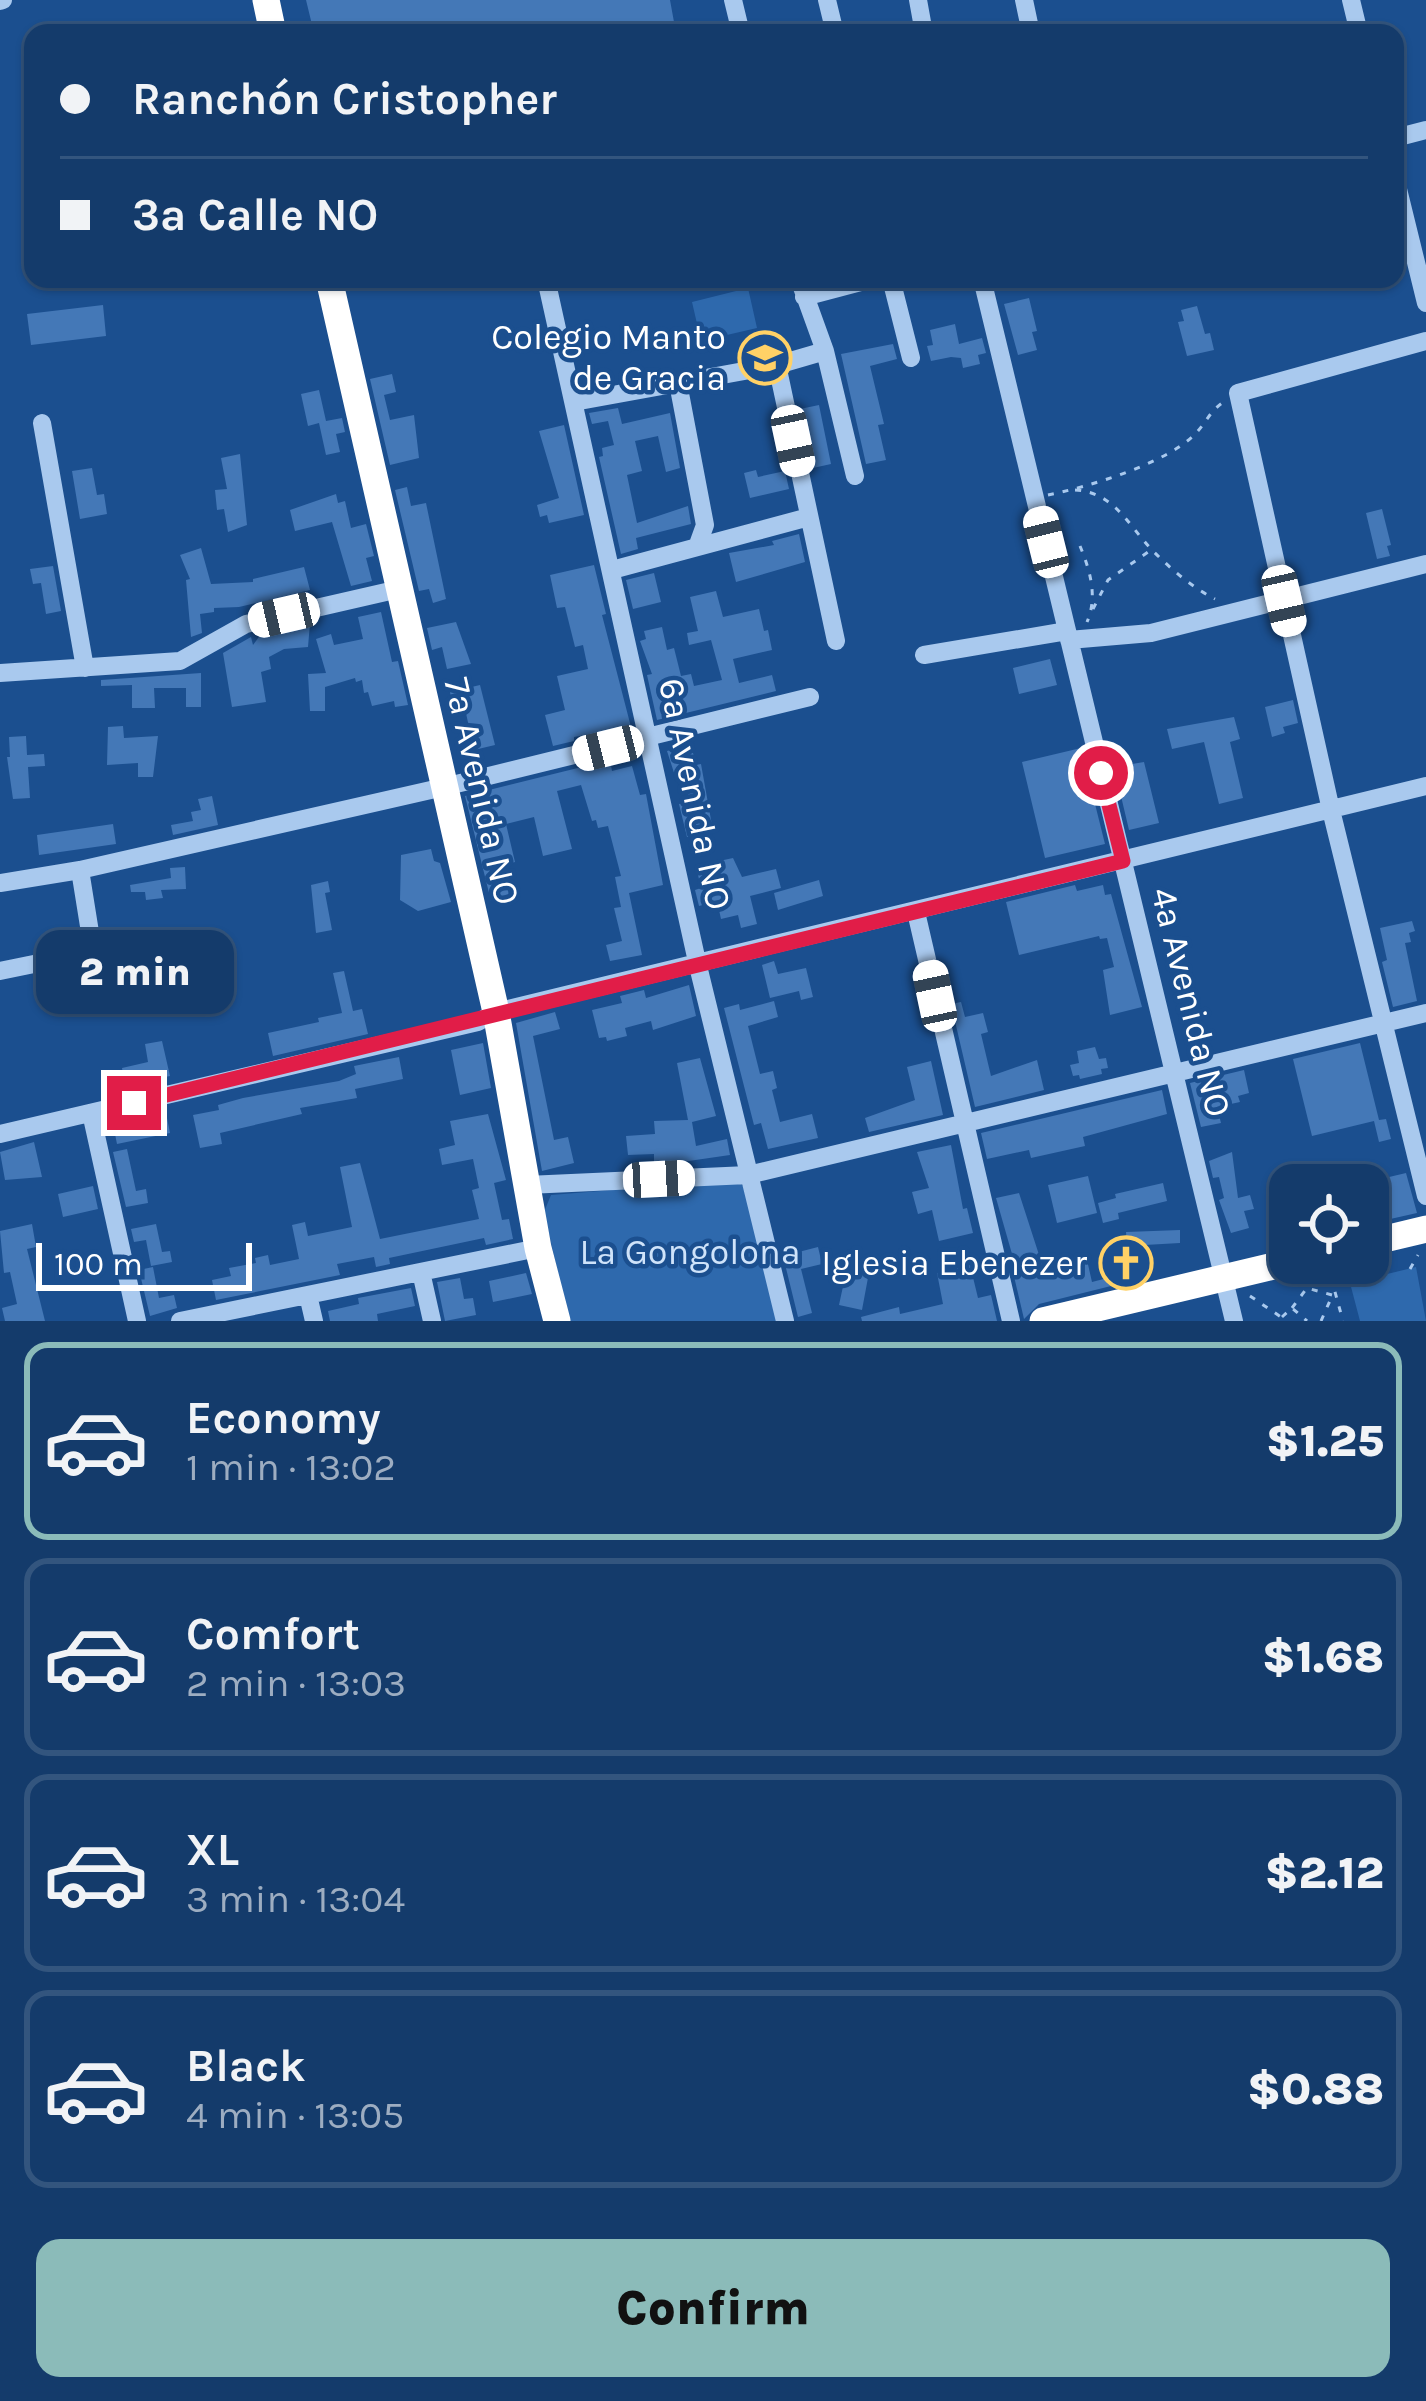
<!DOCTYPE html>
<meta charset="utf-8">
<style>
body{margin:0;font-family:Karla,sans-serif;background:#1d4271;color:#f1f3f6;height:100vh;display:flex;flex-direction:column;font-size:45px;white-space:nowrap}
*{box-sizing:border-box;margin:0}
p{font-size:39px;color:#9dadc1}
.icon{flex:none;width:66px;height:66px;fill:none;stroke:currentColor;stroke-width:2;stroke-linecap:round;stroke-linejoin:round}
.map{position:relative;height:1321px;overflow:hidden}
.sheet{display:flex;flex-direction:column;background:#143b6b;flex:1}
.sheet>*{flex:none}
.hud{position:absolute;left:24px;top:24px;width:1380px;height:264px;border-radius:24px;box-shadow:0 3px 9px #0004,0 0 0 3px #33557e;display:grid;align-content:center;height:264px;padding:0 36px;background:#143b6b}
.buttons{position:absolute;left:1269px;top:1164px;display:grid;gap:24px}
.buttons a{display:grid;place-items:center;width:120px;height:120px;border-radius:24px;background:#143b6b;box-shadow:0 3px 9px #0004,0 0 0 3px #33557e;font-size:60px}
.scale{position:absolute;left:36px;bottom:30px;width:216px;box-sizing:border-box;padding-left:12px;border:6px solid #fff;border-top:0;font-size:33px;line-height:42px;white-space:nowrap;color:#fff;-webkit-text-stroke:9px #1b4f8f;paint-order:stroke}
.end{position:absolute;width:54px;height:54px;margin:-27px;border:15px solid #e11d48;background:#fff;box-shadow:0 0 0 6px #fff}
.from{border-radius:50%}
.bubble{position:absolute;height:84px;border-radius:24px;background:#143b6b;box-shadow:0 3px 9px #0004,0 0 0 3px #33557e;font-size:39px;font-weight:800;line-height:84px;text-align:center}
.car{position:absolute;width:36px;height:72px;margin:-36px -18px;border-radius:15px;box-shadow:0 0 9px 3px #0007;background:linear-gradient(#fff 24%,#345 0 40%,#fff 0 76%,#345 0 86%,#fff 0)}
.hud b{display:flex;align-items:center;gap:42px;height:114px;font-size:45px}
.hud b+b{border-top:3px solid #33557e}
.hud i{width:30px;height:30px;background:#f1f3f6}
ul{padding:21px 0 0;list-style:none}
li{display:flex;align-items:center;gap:36px;height:198px;margin:0 24px 18px;padding:0 12px;border:6px solid #33557e;border-radius:24px}
li div{flex:1}
li b{display:block;font-size:45px}
li em{font-style:normal;font-weight:800}
li.active{border-color:#8bbbb9}
li>.icon{width:108px;height:108px;stroke-width:1.5}
.primary-button{display:flex;gap:24px;margin-top:auto;padding:24px 36px}
.primary-button a{flex:1;height:138px;border-radius:24px;background:#8bbbb9;color:#111;font-size:48px;font-weight:800;line-height:138px;text-align:center}
.map>svg:first-child{display:block}
.green{fill:#2e69ad}
.building{fill:#4478b7}
.lines{fill:none;stroke-linecap:round;stroke-linejoin:round}
.path{stroke:#a9c9ee;stroke-width:3;stroke-dasharray:6 9;stroke-linecap:butt}
.minor{stroke:#a9c9ee;stroke-width:18}
.highway{stroke:#fff;stroke-width:27}
.route{stroke:#e11d48;stroke-width:15}
.labels{text-anchor:middle;dominant-baseline:central;stroke-width:9;stroke-linejoin:round;paint-order:stroke}
.poi-label{font-size:36px;fill:#fff;stroke:#1b4f8f;text-anchor:end}
.street-label{font-size:36px;fill:#fff;stroke:#1b4f8f}
.park-label{font-size:36px;fill:#cfe3fa;stroke:#1b4f8f}
</style>
<div class="map">
<svg width="1426" height="1321" viewBox="0 0 1426 1321">
<rect width="100%" height="100%" fill="#1b4f8f"/>
<!-- green -->
<path class="green" d="M748 288 757 328 701 341 692 302Z
M737 1180 743 1186 781 1321H569L544 1212 551 1195Z
M1416 1267 1426 1321H1360L1350 1283Z"/>
<!-- building -->
<path class="building" d="M306 0H670L676 33H314Z
M1029 298 1037 331 1032 332 1037 350 1018 355 1004 304Z
M103 305 106 336 31 345 27 314Z
M1197 306 1205 334 1210 333 1214 350 1187 356 1178 322 1184 321 1181 310Z
M955 324 959 344 982 338 986 353 978 355 980 364 963 368 961 358 951 357 931 361 927 346 933 345 930 330Z
M893 344 897 359 870 366 884 424 878 425 886 460 866 464 841 354Z
M392 374 396 392 384 395 390 420 414 415 419 458 390 465 370 379Z
M319 390 326 421 342 418 345 432 336 434 340 452 326 455 319 423 308 426 301 394Z
M819 405 831 464 813 468 800 409Z
M618 408 622 424 670 413 680 468 666 472 658 436 635 441 642 471 627 475 637 523 688 506 691 524 636 538 638 549 621 554 599 457 603 456 602 448 614 445 608 421 592 424 589 413Z
M564 425 584 515 549 523 547 515 540 517 537 505 559 498 539 431Z
M240 454 247 525 228 532 224 509 217 510 215 490 227 489 221 458Z
M92 468 97 495 104 494 107 514 80 519 72 471Z
M756 470 758 477 785 471 789 489 750 498 744 473Z
M407 487 411 506 426 503 446 599 433 603 429 589 419 591 395 490Z
M336 494 338 503 345 501 351 528 366 524 374 556 366 558 372 581 351 586 332 522 295 531 290 510Z
M1382 509 1391 545 1387 546 1390 556 1377 559 1366 513Z
M799 534 805 562 736 582 729 553 774 545 772 541Z
M201 548 211 584 253 582V579L304 567 310 590 239 607 214 608V612L200 614 202 633 191 637 186 580 190 579 180 555Z
M594 565 606 614 602 615 631 727 574 737V741L553 746 545 715 565 710 557 676 588 669 583 645 575 647 565 607 557 608 550 575Z
M53 566 61 611 46 614 41 583 33 584 30 569Z
M654 573 661 602 633 609 626 580Z
M716 591 723 617 759 609 764 631 768 630 772 650 733 659 739 683 772 675 776 691 657 720 647 675 652 674 640 641 646 639 644 631 662 627 667 650 674 648 681 676 691 674 694 686 722 680 711 640 689 645 687 633 698 631 690 597Z
M381 612 392 662 398 661 408 705 395 707 394 701 372 706 368 692 364 693 362 680 356 682 355 678 325 687V711H310L308 674 326 673 316 639 331 634 334 645 363 639 358 617Z
M456 622 471 664 447 669 442 647 432 650 427 628Z
M310 623 308 647 284 649 269 657 271 669 261 672 266 702 232 707 223 653 251 637 253 645 261 634Z
M1050 659 1057 685 1019 694 1013 668Z
M201 673V707H186V688H154L155 708H132V685L101 686V680Z
M480 685 495 745 474 750 464 704 453 707 450 692Z
M1293 700 1298 723 1283 727 1285 733 1272 737 1265 707Z
M1234 717 1240 739 1230 742 1243 798 1219 804 1204 742 1172 749 1167 729Z
M123 726 124 738 158 736 153 777H138V763L107 765 108 727Z
M26 736 27 755 44 754 45 766 28 767 30 798 13 799 7 757H10L9 737Z
M691 745 696 765 701 764 713 831 687 837 679 804 690 802 685 780 677 782 667 751Z
M1081 748 1105 844 1045 858 1022 762Z
M610 760 612 771 632 766 640 795 646 794 663 885 629 893 642 955 610 961 606 945 622 941 614 908 621 907 615 877 621 876 608 826 598 828 596 820 592 821 581 785 557 791 572 849 543 856 534 817 506 824 515 862 504 865 509 897 491 901 465 796Z
M1144 762 1159 823 1129 830 1116 775 1134 771 1132 764Z
M212 796 218 825 173 835 171 825 193 821 191 812 201 810 198 799Z
M113 824 116 844 39 855 37 835Z
M431 849 434 861 440 863 451 902 418 911 400 900 401 855Z
M733 858 742 877 776 869 781 888 750 896 757 924 741 928 738 915 721 919 717 901 699 906 695 890 701 888 696 866Z
M185 867 186 889 161 890 163 898 146 900 145 892H131L130 885 171 878 170 868Z
M819 880 823 896 778 910 774 893Z
M328 881 330 892 325 893 332 930 316 933 311 885Z
M1075 885 1077 891 1103 885 1105 895 1111 894 1142 1007 1110 1015 1103 970 1114 967 1107 938 1100 939 1099 936 1019 955 1006 902Z
M1412 921 1415 931 1409 933 1411 942 1405 943 1417 1001 1393 1007 1382 962 1387 960 1380 928Z
M134 960 138 987 120 990 117 975 88 980 86 967Z
M774 961 778 974 806 968 813 997 801 1000 799 991 770 998 762 965Z
M344 971 353 1011 362 1009 368 1034 273 1056 268 1033 319 1022 318 1018 342 1013 333 973Z
M689 985 696 1016 653 1030 651 1021 625 1028 627 1036 607 1041 606 1037 599 1038 592 1010 622 1003 620 996 644 990 646 998Z
M774 1001 778 1017 748 1026 760 1074 773 1071 777 1088 772 1090 780 1122 812 1114 818 1138 768 1149 761 1123 754 1125 724 1008 739 1004 740 1010Z
M961 1002 965 1017 983 1013 988 1032 981 1034 991 1076 1037 1060 1044 1090 975 1107 951 1004Z
M555 1012 560 1029 533 1036 554 1140 568 1137 574 1163 542 1171 516 1023Z
M162 1041 170 1076 125 1085 122 1068 148 1062 145 1044Z
M483 1043 491 1088 460 1095 451 1050Z
M1360 1043 1379 1120 1386 1119 1391 1139 1379 1142 1374 1121 1312 1136 1293 1059Z
M1095 1047 1099 1059 1106 1058 1108 1068 1101 1069 1102 1074 1080 1079 1079 1075 1073 1076 1070 1065 1079 1063 1077 1051Z
M399 1057 403 1079 355 1089 357 1098 300 1108 302 1114 220 1133 222 1144 200 1148 193 1115 219 1110 218 1105 243 1098 339 1081 356 1074 354 1066Z
M700 1058 716 1116 692 1122 696 1146 727 1139 730 1155 654 1166V1154L628 1155 626 1136 655 1134 654 1121 688 1120 677 1063Z
M931 1061 943 1115 869 1132 865 1118 915 1100 907 1067Z
M1244 1070 1249 1093 1238 1096 1240 1102 1217 1107 1221 1123 1201 1127 1190 1083Z
M1162 1090 1167 1114 1083 1137 1085 1146 1031 1158 1029 1150 987 1159 981 1133Z
M166 1113 170 1133 117 1144 113 1124Z
M488 1114 506 1180 494 1183 502 1220 509 1219 513 1239 486 1245 484 1238 389 1258 390 1264 376 1267 374 1257 337 1264 340 1275 216 1300 212 1280 231 1276 229 1268 256 1263 255 1258 268 1255 270 1265 299 1259 292 1225 305 1222 308 1236 352 1227 340 1167 360 1163 380 1239 479 1219 472 1190 479 1188 473 1159 442 1165 439 1149 455 1145 450 1121Z
M34 1142 42 1177 5 1180 0 1152Z
M951 1145 963 1209 967 1208 973 1233 939 1241 932 1210 918 1214 912 1192 929 1188 917 1152Z
M127 1149 136 1191 146 1189 148 1203 126 1207 113 1152Z
M1232 1152 1238 1198 1250 1195 1254 1209 1244 1211 1249 1228 1231 1233 1219 1200 1224 1198 1219 1177 1213 1178 1209 1161Z
M1406 1173 1417 1213 1368 1224V1182Z
M1088 1176 1097 1213 1057 1223 1048 1185Z
M1163 1183 1167 1201 1118 1213 1119 1219 1103 1223 1098 1203 1116 1198 1115 1194Z
M93 1186 98 1209 63 1217 58 1194Z
M1019 1193 1041 1261 1050 1259 1053 1268 1087 1260 1092 1282 1119 1275 1118 1253 1134 1252 1135 1280 1039 1304 1024 1319 1009 1255 1012 1254 996 1198Z
M32 1224 36 1247 27 1249 45 1321H5L2 1308 17 1304 10 1272 4 1273 0 1231Z
M156 1224 162 1252 170 1251 172 1262 151 1266 146 1240 134 1242 131 1229Z
M1180 1230V1243L1127 1246 1126 1232Z
M818 1247 822 1264 801 1269 812 1313 798 1317 783 1256Z
M848 1263 870 1267 862 1310 839 1305Z
M970 1265 978 1298 991 1295 997 1321H862L861 1317 899 1307 900 1314 943 1304 937 1273Z
M153 1267 159 1298 174 1295 177 1308 150 1316 139 1270Z
M526 1273 532 1294 493 1302 489 1281Z
M460 1278 464 1299 473 1298 476 1315 445 1321 437 1282Z
M411 1288 415 1306 377 1314 378 1321H330L328 1311 359 1304 358 1298Z"/>
<g class="lines">
<!-- path -->
<path class="path" d="M1075 490C1115 492 1129 527 1154 552 1172 570 1193 588 1215 599
M1048 495C1088 487 1164 464 1193 436 1206 424 1209 411 1225 401
M1080 546C1090 570 1098 597 1087 622
M1093 609 1108 580 1151 550
M1327 1263 1343 1321
M1410 1269 1418 1255
M1250 1296 1287 1321
M1292 1308 1307 1288 1332 1295
M1282 1317 1292 1308 1307 1321
M1321 1321 1332 1296"/>
<!-- minor -->
<path class="minor" d="M733 0 741 33
M827 0 835 33
M918 0 924 33
M1024 0 1031 33
M1351 0 1359 33
M0 1 3 0
M1395 138 1426 130
M1395 177 1426 303
M546 279 698 966 785 1321
M799 279 825 351 855 476
M891 279 911 358
M982 279 1234 1321
M804 297 872 279
M1426 341 1238 393 1331 810 1426 1196
M777 365 836 641
M678 383 705 525 697 547
M574 402 777 365 825 351
M42 423 85 668
M612 570 809 517
M1069 640 1151 633 1426 564
M924 655 1067 631
M0 673 180 661 246 624 399 589
M80 870 93 951
M0 883 80 870 444 787 810 697
M916 912 1011 1321
M0 971 117 947
M91 1113 137 1321
M0 1134 478 1022 496 1012 1426 786
M527 1185 748 1175 1426 1013
M421 1272 432 1321
M308 1295 314 1321
M180 1321 538 1248"/>
<!-- highway -->
<path class="highway" d="M266 0 273 33
M329 279 496 1012 538 1248 557 1321
M1368 1243 1426 1229
M1043 1321 1290 1262"/>
</g>
<g class="lines">
<!-- route -->
<path class="route" d="M134 1103 1123 861 1101 773"/>
</g>
<!-- icons -->
<defs>
<g id="school-ring" transform="scale(2.7)"><circle r="9.5" fill="#1b4f8f" stroke="#ffd166" stroke-width="1.5"/><path d="M0-5L7-2L0 1L-7-2ZM-4 1L0 2.5L4 1V4Q0 6-4 4Z" fill="#ffd166"/></g>
<g id="church-ring" transform="scale(2.7)"><circle r="9.5" fill="#1b4f8f" stroke="#ffd166" stroke-width="1.5"/><path d="M-1.2-6h2.4v3.5h3.3v2.4h-3.3V6h-2.4V-.1h-3.3v-2.4h3.3Z" fill="#ffd166"/></g>
</defs>
<g fill-rule="evenodd">
<use href="#school-ring" x="765" y="358"/>
<use href="#church-ring" x="1126" y="1263"/>
</g>
<g class="labels">
<!-- poi labels -->
<g class="poi-label">
<text x="726" y="337">Colegio Manto<tspan x="726" dy="41">de Gracia</tspan></text>
<text x="1087" y="1263">Iglesia Ebenezer</text>
</g>
<!-- street labels -->
<g class="street-label">
<text transform="translate(482 791) rotate(77)">7a Avenida NO</text>
<text transform="translate(695 794) rotate(78)">6a Avenida NO</text>
<text transform="translate(1191 1002) rotate(76)">4a Avenida NO</text>
</g>
<!-- park labels -->
<g class="park-label">
<text x="690" y="1252">La Gongolona</text>
</g>
</g>
</svg>
<div class="buttons">
<a><svg class="icon" aria-label="locate" viewBox="0 0 24 24"><circle cx="12" cy="12" r="6"/><path d="M12 2v4M12 18v4M2 12h4M18 12h4"/></svg></a>
</div>
<div class="scale">100 m</div>
<i class="end from" style="left:1101px;top:773px"></i>
<i class="end" style="left:134px;top:1103px"></i>
<div class="bubble" style="left:36px;top:930px;width:198px">2 min</div>
<i class="car" style="left:793px;top:441px;rotate:168deg"></i>
<i class="car" style="left:1046px;top:542px;rotate:346deg"></i>
<i class="car" style="left:1284px;top:601px;rotate:167deg"></i>
<i class="car" style="left:284px;top:615px;rotate:257deg"></i>
<i class="car" style="left:608px;top:748px;rotate:256deg"></i>
<i class="car" style="left:935px;top:996px;rotate:348deg"></i>
<i class="car" style="left:659px;top:1179px;rotate:87deg"></i>
<div class="hud">
<b><i class="from"></i>Ranchón Cristopher</b>
<b><i></i>3a Calle NO</b>
</div>
</div>
<section class="sheet">
<ul>
<li class="active"><svg class="icon" aria-label="car" viewBox="0 0 24 24"><path d="M5 17H2v-5l4-1 3-4h7l3 4 3 1v5h-3M9 17h6M6 11h13"/><circle cx="7" cy="17" r="2"/><circle cx="17" cy="17" r="2"/></svg><div><b>Economy</b><p>1 min · 13:02</p></div><em>$1.25</em></li>
<li><svg class="icon" aria-label="car" viewBox="0 0 24 24"><path d="M5 17H2v-5l4-1 3-4h7l3 4 3 1v5h-3M9 17h6M6 11h13"/><circle cx="7" cy="17" r="2"/><circle cx="17" cy="17" r="2"/></svg><div><b>Comfort</b><p>2 min · 13:03</p></div><em>$1.68</em></li>
<li><svg class="icon" aria-label="car" viewBox="0 0 24 24"><path d="M5 17H2v-5l4-1 3-4h7l3 4 3 1v5h-3M9 17h6M6 11h13"/><circle cx="7" cy="17" r="2"/><circle cx="17" cy="17" r="2"/></svg><div><b>XL</b><p>3 min · 13:04</p></div><em>$2.12</em></li>
<li><svg class="icon" aria-label="car" viewBox="0 0 24 24"><path d="M5 17H2v-5l4-1 3-4h7l3 4 3 1v5h-3M9 17h6M6 11h13"/><circle cx="7" cy="17" r="2"/><circle cx="17" cy="17" r="2"/></svg><div><b>Black</b><p>4 min · 13:05</p></div><em>$0.88</em></li>
</ul>
<div class="primary-button"><a>Confirm</a></div>
</section>
